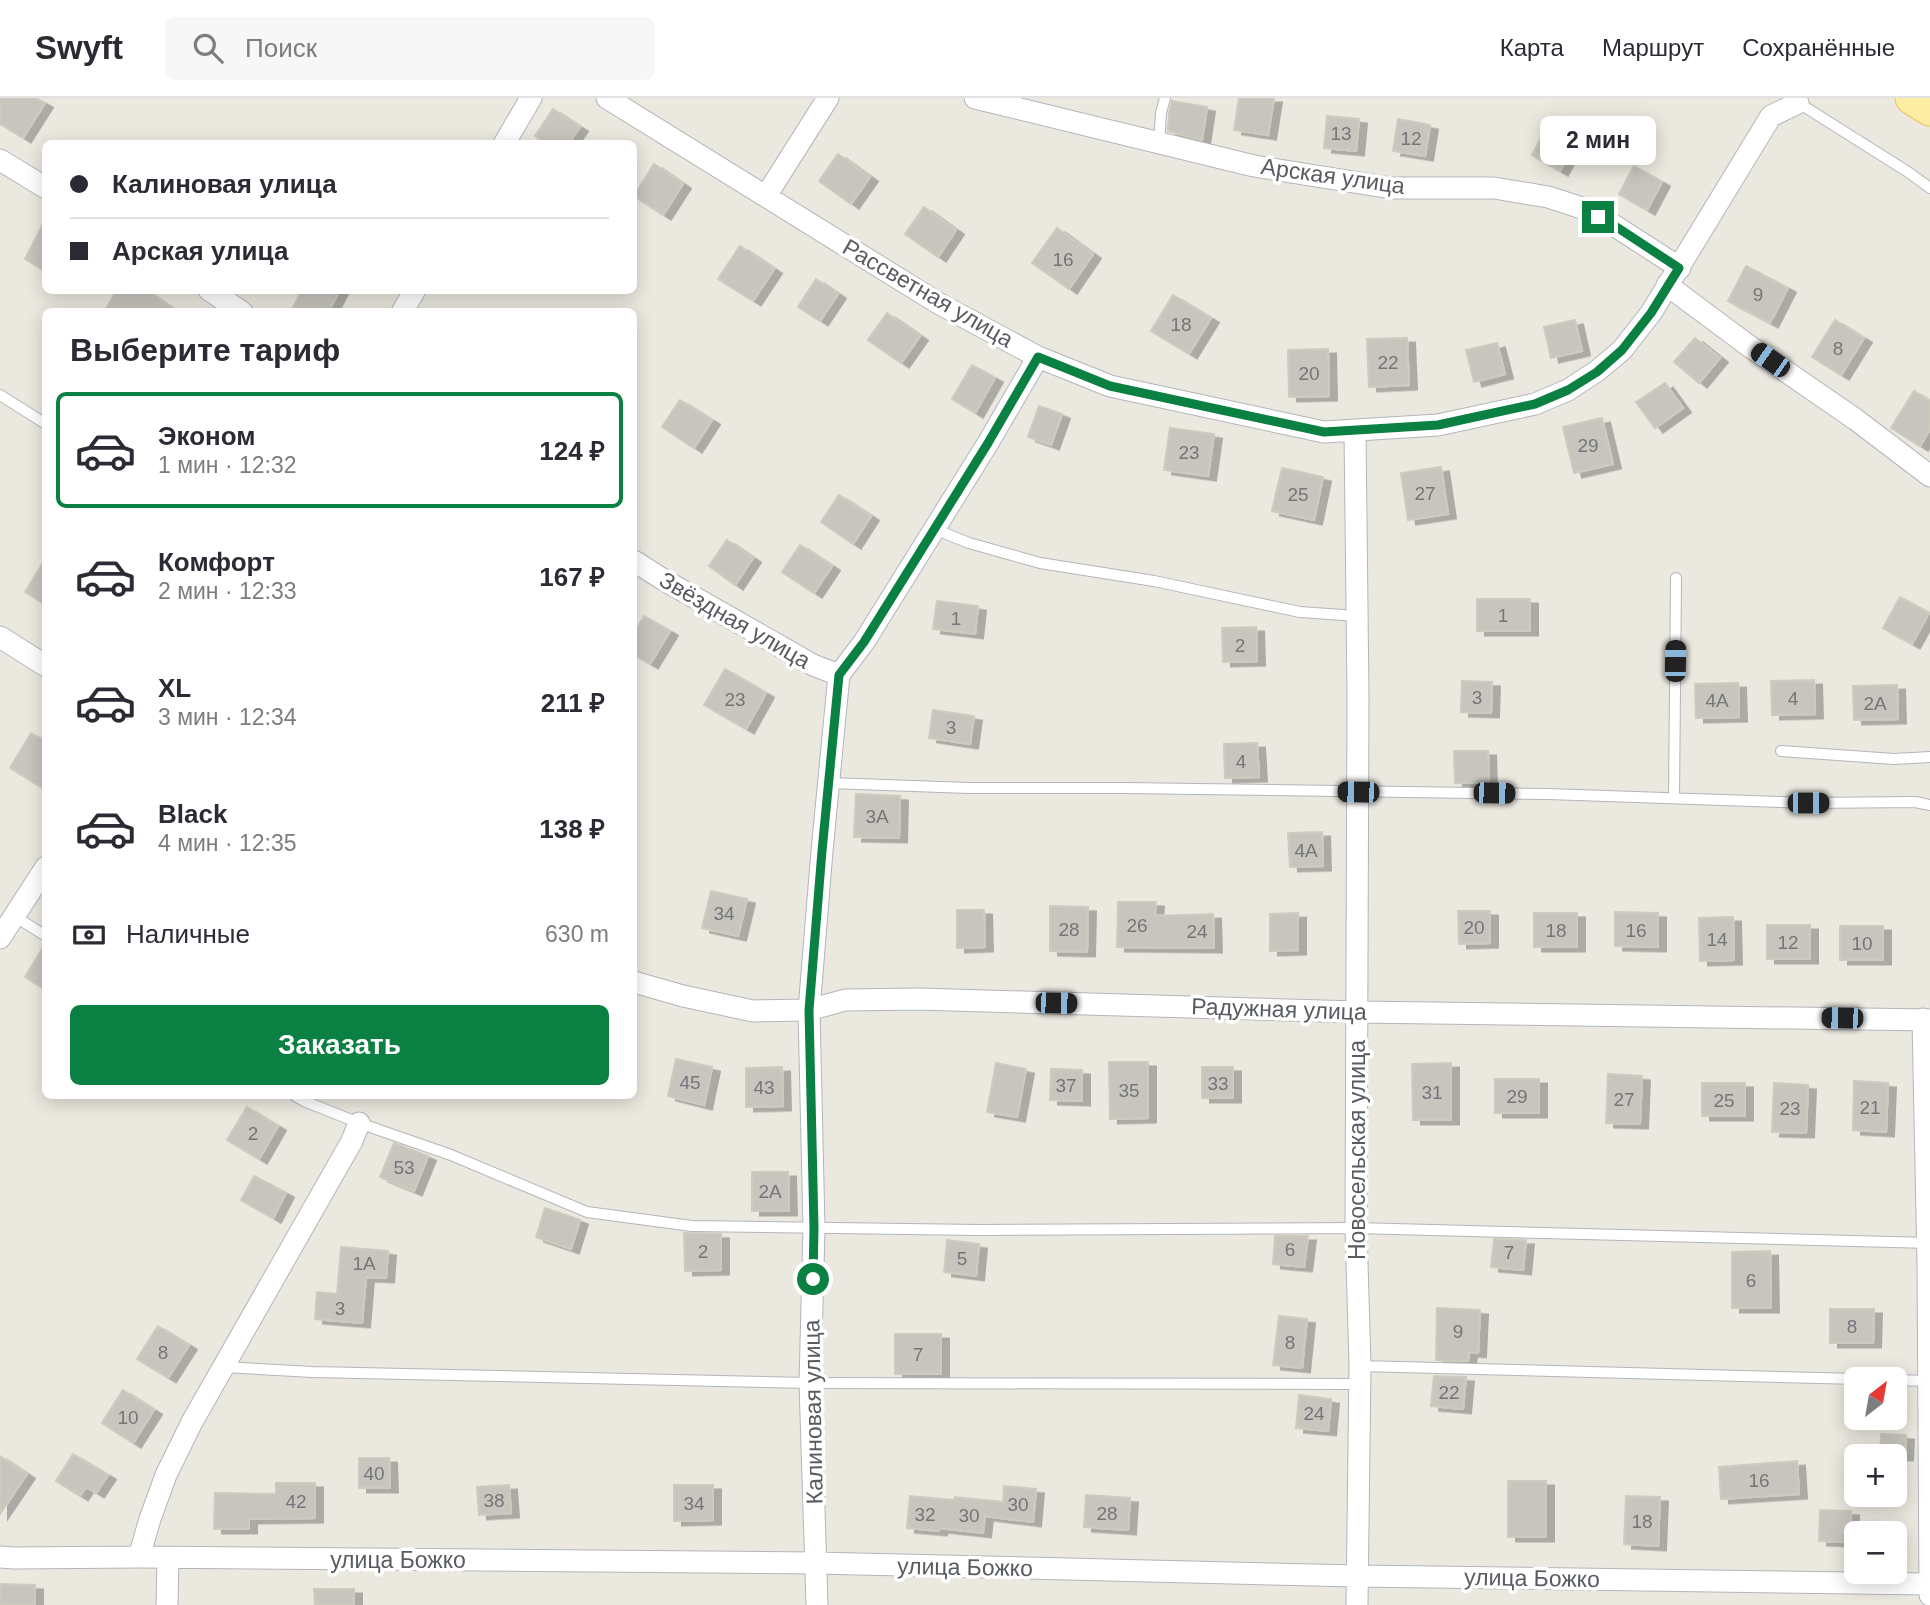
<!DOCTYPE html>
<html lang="ru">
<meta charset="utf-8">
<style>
body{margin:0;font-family:Helvetica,sans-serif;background:#f7f7f7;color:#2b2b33;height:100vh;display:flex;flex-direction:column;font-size:26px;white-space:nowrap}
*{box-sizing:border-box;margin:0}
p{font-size:23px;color:#7c7c81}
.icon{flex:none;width:38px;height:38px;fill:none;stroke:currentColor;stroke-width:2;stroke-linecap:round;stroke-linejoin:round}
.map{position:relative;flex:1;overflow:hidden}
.details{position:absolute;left:42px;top:210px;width:595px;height:791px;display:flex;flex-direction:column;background:#fff;border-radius:10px;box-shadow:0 4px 18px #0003}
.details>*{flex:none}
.banner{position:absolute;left:42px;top:42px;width:595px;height:154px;border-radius:10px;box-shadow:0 4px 18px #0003;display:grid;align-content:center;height:154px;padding:0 28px;background:#fff}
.needle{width:46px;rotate:31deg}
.fabs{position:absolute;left:1844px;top:1269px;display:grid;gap:14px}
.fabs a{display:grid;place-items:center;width:63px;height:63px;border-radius:10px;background:#fff;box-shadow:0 4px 18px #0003;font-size:35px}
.end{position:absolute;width:32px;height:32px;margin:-16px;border:9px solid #0b8043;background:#fff;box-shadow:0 0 0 4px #fff}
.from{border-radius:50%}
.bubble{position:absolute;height:49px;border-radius:10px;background:#fff;box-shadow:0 4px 18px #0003;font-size:23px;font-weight:600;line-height:49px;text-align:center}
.car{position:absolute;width:21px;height:42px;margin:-21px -10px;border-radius:9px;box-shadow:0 0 5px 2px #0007;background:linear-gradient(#222 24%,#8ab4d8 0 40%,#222 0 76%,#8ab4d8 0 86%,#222 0)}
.banner b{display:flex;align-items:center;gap:24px;height:66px;font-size:26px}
.banner b+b{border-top:2px solid #e1e1e2}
.banner i{width:18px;height:18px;background:#2b2b33}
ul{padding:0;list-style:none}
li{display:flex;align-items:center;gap:21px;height:116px;margin:0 14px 10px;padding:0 14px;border:4px solid transparent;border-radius:10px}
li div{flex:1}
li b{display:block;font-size:26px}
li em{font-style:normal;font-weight:600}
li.active{border-color:#0b8043}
li>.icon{width:63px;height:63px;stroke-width:1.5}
h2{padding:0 28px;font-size:32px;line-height:84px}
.pay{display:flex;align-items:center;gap:18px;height:77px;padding:0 28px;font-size:26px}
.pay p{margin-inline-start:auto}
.cta{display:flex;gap:14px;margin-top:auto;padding:14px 28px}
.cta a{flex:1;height:80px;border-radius:10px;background:#0b8043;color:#fff;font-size:28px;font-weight:600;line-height:80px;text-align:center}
header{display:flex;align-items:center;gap:42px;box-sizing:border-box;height:98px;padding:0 35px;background:#fff;border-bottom:2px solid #e1e1e2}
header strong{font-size:33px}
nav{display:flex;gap:38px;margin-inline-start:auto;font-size:24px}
.search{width:490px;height:63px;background:#f7f7f7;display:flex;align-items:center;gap:18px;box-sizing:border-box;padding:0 24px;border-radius:10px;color:#7c7c81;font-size:26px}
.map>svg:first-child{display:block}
.building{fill:#c8c5bf;stroke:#cfcabe;stroke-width:2;filter:url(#shadow)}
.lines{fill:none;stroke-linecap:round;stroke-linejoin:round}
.lane-casing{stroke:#b2b6ba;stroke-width:12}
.street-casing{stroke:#b2b6ba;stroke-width:23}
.primary-casing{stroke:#ecc258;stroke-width:35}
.lane{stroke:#fff;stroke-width:10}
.street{stroke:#fff;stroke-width:21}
.primary{stroke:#fceda4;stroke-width:33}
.route{stroke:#0b8043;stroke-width:9}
.labels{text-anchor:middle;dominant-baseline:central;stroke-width:7;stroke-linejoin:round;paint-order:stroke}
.number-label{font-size:19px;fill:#747678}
.street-label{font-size:23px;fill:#585c60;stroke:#fff}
</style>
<header>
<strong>Swyft</strong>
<div class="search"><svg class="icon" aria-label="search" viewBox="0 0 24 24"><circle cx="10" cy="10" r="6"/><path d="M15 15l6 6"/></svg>Поиск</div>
<nav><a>Карта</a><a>Маршрут</a><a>Сохранённые</a></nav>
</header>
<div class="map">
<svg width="1930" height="1507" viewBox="0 0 1930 1507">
<defs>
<filter id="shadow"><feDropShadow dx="8" dy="4.5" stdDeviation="0" flood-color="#0004"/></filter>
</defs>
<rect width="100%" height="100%" fill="#ebe8df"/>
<!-- building -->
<path class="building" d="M0 0H36L45 5 23 40 0 26Z
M1239 0H1274L1268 37 1234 32Z
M1172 3 1207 9 1202 42 1168 33 1169 16Z
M553 11 580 29 568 46H546L535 38Z
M1327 18 1359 21 1356 53 1324 50Z
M1398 21 1430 27 1425 58 1393 53Z
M1547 29 1575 45 1560 73 1532 57Z
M838 56 870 79 851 106 819 83Z
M654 66 683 86 663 117 634 98Z
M1634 68 1662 84 1647 112 1619 96Z
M924 109 956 132 938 159 905 136Z
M46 120V174L25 161Z
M1057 130 1093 156 1069 191 1032 165Z
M740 148 774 171 753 203 718 181Z
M1746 168 1788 190 1770 225 1728 203Z
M816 181 838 196 820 223 798 209Z
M117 192H145L177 214H104Z
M302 192H340L328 214H302L293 209Z
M1173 197 1211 220 1189 256 1151 233Z
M887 215 920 238 901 265 868 242Z
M1575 222 1582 253 1551 260 1544 229Z
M1835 222 1864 240 1841 277 1812 259Z
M1407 240 1409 287 1369 289 1367 241Z
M1695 240 1720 260 1699 285 1674 264Z
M1497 245 1505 276 1474 284 1466 252Z
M1328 251 1329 298 1289 299 1288 252Z
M972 267 995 280 975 315 952 301Z
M1665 285 1683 310 1655 330 1636 304Z
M1914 293 1930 303V331L1920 348 1891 330Z
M680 302 712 322 694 350 662 329Z
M1039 308 1062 316 1051 347 1028 339Z
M1602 320 1613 366 1574 375 1563 329Z
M1170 330 1214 336 1208 378 1164 372Z
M1441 369 1448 416 1408 422 1401 375Z
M1282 370 1323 379 1314 422 1272 413Z
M839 397 871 418 853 446 821 424Z
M727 442 753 460 735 487 709 468Z
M800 447 832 468 814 495 782 474Z
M46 460V507L25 494Z
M1900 499 1929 515 1912 546 1883 530Z
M1477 501H1530V533H1477Z
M937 503 978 508 975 536 933 531Z
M644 518 670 533 650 566 634 557V536Z
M1256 529 1257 563 1223 564 1222 530Z
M725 571 766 595 746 631 704 607Z
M1814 582 1815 616 1772 617 1771 583Z
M1462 583 1492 584 1491 615 1461 614Z
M1738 585 1739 619 1696 620 1695 586Z
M1897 587 1898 621 1854 622 1853 588Z
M933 612 974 618 970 646 929 640Z
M31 635 46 644V692L10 670Z
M1257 645 1259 679 1225 680 1224 646Z
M1454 653H1488L1489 685H1455Z
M856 696 900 698 899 740 854 739Z
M1322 734 1323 768 1290 769 1288 735Z
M711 793 747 801 738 838 702 830Z
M1118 804H1156L1155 818 1213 816 1214 850 1117 849Z
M1050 808 1088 809 1087 854 1050 853Z
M957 812H984L985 849 957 850Z
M1458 813H1490V845L1459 846Z
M1615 814 1658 815V849L1615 848Z
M1298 815V852L1270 853V816Z
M1534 815H1577V849H1534Z
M1733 819 1734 862 1700 863 1699 820Z
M1767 827H1810V861H1767Z
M1840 828H1883V862H1840Z
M45 846H46V892L25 879Z
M676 961 712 969 704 1007 668 998Z
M1109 964H1148V1020L1110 1021Z
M996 965 1026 971 1017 1019 987 1014Z
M1451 965V1022H1413L1412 966Z
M782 969 783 1008 746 1009V970Z
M1202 969H1233V1000H1202Z
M1051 971 1082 972V1003L1050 1002Z
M1608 976 1642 978 1640 1026 1606 1025Z
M1495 981H1539V1015H1495Z
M1854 983 1888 985 1886 1034 1853 1032Z
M1702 985H1745V1018H1702Z
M1774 985 1808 987 1806 1035 1772 1034Z
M247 1009 278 1028 259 1061 227 1042Z
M394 1045 428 1058 414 1093 380 1079Z
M752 1074H788L789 1113H752Z
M254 1078 286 1095 273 1120 241 1102Z
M545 1110 580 1122 571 1151 536 1139Z
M684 1135 721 1136V1172L685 1173Z
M1275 1138H1308L1304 1169 1273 1166Z
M1494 1141 1526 1142 1523 1172 1491 1169Z
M947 1142 979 1146 976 1178 944 1174Z
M341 1149 388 1153 386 1180 366 1179 362 1225 315 1221 317 1194 337 1196Z
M1770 1153 1771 1210H1732V1154Z
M1437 1210 1480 1212 1478 1255 1469 1254 1468 1263 1436 1262Z
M1830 1211H1874L1873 1245H1830Z
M1279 1218 1307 1221 1302 1270 1273 1267Z
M158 1228 189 1247 168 1280 137 1261Z
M895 1236H941V1276H895Z
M1434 1278 1466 1279 1463 1311 1431 1308Z
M123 1292 154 1312 133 1345 102 1325Z
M1299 1297 1331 1301 1328 1333 1296 1330Z
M1881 1336 1906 1337 1905 1358H1880Z
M73 1356 108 1377 96 1395 86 1389 80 1398 56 1383Z
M0 1358 27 1376 0 1416Z
M359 1360H389L390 1390H359Z
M1797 1363 1799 1396 1721 1401 1719 1369Z
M1508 1383H1546V1439H1508Z
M276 1385H315V1420L249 1421V1431H214L215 1395 276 1396Z
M509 1387 511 1415 479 1417 477 1389Z
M674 1387H713V1422L674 1423Z
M1004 1388 1036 1391 1033 1424 985 1418 983 1435 939 1430V1433L907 1430 910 1398 954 1402 955 1399 1003 1404Z
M1086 1397 1130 1400 1128 1432 1084 1429Z
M1626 1398 1660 1399 1658 1448 1624 1446Z
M1820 1412 1851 1413 1850 1444 1819 1443Z
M0 1486 35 1487V1507H0Z
M314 1491H354V1507H315Z"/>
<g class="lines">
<!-- lane casing -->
<g class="lane-casing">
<path id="lane" d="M1797 4 1908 74 1930 90
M1159 45 1161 15 1165 0
M0 297 46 326
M934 431 969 445 1040 465 1154 483 1300 514 1357 518
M1781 653 1894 661 1930 659
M829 685 969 690H1124L1548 696 1808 705 1915 704 1930 707
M1674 700 1676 480
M14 818 46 838
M295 998 304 1003 359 1025 451 1057 587 1114 692 1128 979 1132 1356 1130 1930 1145
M1360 1268 1859 1281
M223 1269 312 1274 810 1285 1360 1286
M1895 1282 1929 1283"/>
</g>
<!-- street casing -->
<g class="street-casing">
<path id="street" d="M607 0 938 205 1038 259 1110 288 1324 334 1438 327 1535 306 1568 292 1597 273 1622 252 1651 215 1771 18 1798 5
M975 0 1254 68 1391 90H1494L1548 99 1582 110 1615 128 1680 170
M504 46 531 0
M0 62 46 90
M766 98 828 0
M1667 187 1749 248 1855 321 1930 378
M209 192 242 214
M402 214 415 192
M1355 333 1358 597 1356 1130 1360 1268 1357 1507
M634 463 664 482 813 567 839 577
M0 539 46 568
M839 577 864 544 988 345 1038 259
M0 840 46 769
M634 884 683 898 753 913 809 912 845 902 919 901 1358 914 1930 922
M1923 921 1928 1165 1930 1497
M0 1459 14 1460 139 1459 816 1465 1357 1478 1930 1486
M139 1459 150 1421 166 1377 192 1324 352 1043 359 1025
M167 1507 168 1460
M817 1507 810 1285 814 1130 809 912 822 753 839 577"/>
</g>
<!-- primary casing -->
<g class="primary-casing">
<path id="primary" d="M1912 0 1930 11"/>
</g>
<!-- lane -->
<use href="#lane" class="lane"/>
<!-- street -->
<use href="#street" class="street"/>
<!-- primary -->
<use href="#primary" class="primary"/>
</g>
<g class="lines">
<!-- route -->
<path class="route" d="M813 1181 814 1130 809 912 822 753 839 577 864 544 988 345 1038 259 1110 288 1324 334 1438 327 1535 306 1568 292 1597 274 1622 252 1651 215 1679 170 1615 128 1598 119"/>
</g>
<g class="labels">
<!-- number labels -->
<g class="number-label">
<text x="1341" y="35">13</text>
<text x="1411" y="40">12</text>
<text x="1063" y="161">16</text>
<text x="1758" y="196">9</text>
<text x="1181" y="226">18</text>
<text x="1838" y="250">8</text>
<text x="1388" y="264">22</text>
<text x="1309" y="275">20</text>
<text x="1588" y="347">29</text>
<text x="1189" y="354">23</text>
<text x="1425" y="395">27</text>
<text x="1298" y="396">25</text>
<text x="1503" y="517">1</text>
<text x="956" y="520">1</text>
<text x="1240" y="547">2</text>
<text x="1477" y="599">3</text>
<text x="1793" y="600">4</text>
<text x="735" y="601">23</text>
<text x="1717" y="602">4А</text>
<text x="1875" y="605">2А</text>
<text x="951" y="629">3</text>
<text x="1241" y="663">4</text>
<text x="877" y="718">3А</text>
<text x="1306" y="752">4А</text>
<text x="724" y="815">34</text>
<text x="1137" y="827">26</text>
<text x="1474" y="829">20</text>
<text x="1069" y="831">28</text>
<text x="1556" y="832">18</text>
<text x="1636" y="832">16</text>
<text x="1197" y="833">24</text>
<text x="1717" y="841">14</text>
<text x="1788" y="844">12</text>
<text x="1862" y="845">10</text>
<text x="690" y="984">45</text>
<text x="1218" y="985">33</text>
<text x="1066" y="987">37</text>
<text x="764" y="989">43</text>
<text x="1129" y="992">35</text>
<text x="1432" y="994">31</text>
<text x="1517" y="998">29</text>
<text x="1624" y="1001">27</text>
<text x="1724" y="1002">25</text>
<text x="1870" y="1009">21</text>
<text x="1790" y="1010">23</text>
<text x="253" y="1035">2</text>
<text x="404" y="1069">53</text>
<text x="770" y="1093">2А</text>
<text x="1290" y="1151">6</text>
<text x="703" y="1153">2</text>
<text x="1509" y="1154">7</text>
<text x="962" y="1160">5</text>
<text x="364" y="1165">1А</text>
<text x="1751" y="1182">6</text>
<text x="340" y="1210">3</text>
<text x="1852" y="1228">8</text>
<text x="1458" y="1233">9</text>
<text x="1290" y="1244">8</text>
<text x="163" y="1254">8</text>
<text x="918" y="1256">7</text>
<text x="1449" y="1294">22</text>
<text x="1314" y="1315">24</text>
<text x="128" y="1319">10</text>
<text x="374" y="1375">40</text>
<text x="1759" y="1382">16</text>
<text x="494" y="1402">38</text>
<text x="296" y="1403">42</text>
<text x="694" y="1405">34</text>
<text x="1018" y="1406">30</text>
<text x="1107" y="1415">28</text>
<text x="925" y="1416">32</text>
<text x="969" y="1417">30</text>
<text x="1642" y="1423">18</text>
</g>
<!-- street labels -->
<g class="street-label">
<text transform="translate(1333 78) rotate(8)">Арская улица</text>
<text transform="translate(928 195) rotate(30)">Рассветная улица</text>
<text transform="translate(735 522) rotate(30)">Звёздная улица</text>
<text transform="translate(1279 911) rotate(2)">Радужная улица</text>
<text transform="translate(1357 1052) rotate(-90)">Новосельская улица</text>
<text transform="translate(813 1314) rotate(-91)">Калиновая улица</text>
<text x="398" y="1462">улица Божко</text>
<text transform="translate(965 1469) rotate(1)">улица Божко</text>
<text transform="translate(1532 1480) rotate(1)">улица Божко</text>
</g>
</g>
</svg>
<div class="fabs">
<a><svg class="needle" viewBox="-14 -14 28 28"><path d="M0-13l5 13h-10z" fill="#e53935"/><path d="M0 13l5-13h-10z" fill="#7c7c81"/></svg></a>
<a>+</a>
<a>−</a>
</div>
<i class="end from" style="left:813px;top:1181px"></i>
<i class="end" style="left:1598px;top:119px"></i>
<div class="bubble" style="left:1540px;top:18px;width:116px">2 мин</div>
<i class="car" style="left:1770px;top:262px;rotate:305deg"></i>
<i class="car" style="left:1675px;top:563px;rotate:1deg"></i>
<i class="car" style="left:1358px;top:694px;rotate:271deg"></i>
<i class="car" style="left:1494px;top:695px;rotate:91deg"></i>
<i class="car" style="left:1808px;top:705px;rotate:90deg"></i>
<i class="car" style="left:1056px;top:905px;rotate:91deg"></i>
<i class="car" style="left:1842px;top:920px;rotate:271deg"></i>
<div class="banner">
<b><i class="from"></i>Калиновая улица</b>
<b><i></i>Арская улица</b>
</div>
<section class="details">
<h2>Выберите тариф</h2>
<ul>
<li class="active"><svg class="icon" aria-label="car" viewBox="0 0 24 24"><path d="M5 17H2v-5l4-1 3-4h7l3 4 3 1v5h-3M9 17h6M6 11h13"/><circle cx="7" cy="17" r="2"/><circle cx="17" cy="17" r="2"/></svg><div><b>Эконом</b><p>1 мин · 12:32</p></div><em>124 ₽</em></li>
<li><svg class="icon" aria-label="car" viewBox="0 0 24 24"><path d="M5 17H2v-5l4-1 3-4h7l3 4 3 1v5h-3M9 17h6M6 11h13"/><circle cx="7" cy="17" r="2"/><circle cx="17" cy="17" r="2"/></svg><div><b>Комфорт</b><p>2 мин · 12:33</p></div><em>167 ₽</em></li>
<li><svg class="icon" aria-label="car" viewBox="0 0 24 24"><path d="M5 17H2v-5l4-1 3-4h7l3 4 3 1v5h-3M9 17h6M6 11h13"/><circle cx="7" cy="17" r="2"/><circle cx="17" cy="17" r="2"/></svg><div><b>XL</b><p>3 мин · 12:34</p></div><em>211 ₽</em></li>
<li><svg class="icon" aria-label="car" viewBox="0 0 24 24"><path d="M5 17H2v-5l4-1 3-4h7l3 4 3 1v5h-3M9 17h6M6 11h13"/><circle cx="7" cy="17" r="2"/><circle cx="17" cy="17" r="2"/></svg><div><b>Black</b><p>4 мин · 12:35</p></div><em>138 ₽</em></li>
</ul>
<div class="pay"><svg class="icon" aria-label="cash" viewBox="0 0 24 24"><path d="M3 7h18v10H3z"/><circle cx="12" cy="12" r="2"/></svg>Наличные<p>630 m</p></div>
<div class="cta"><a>Заказать</a></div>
</section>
</div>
